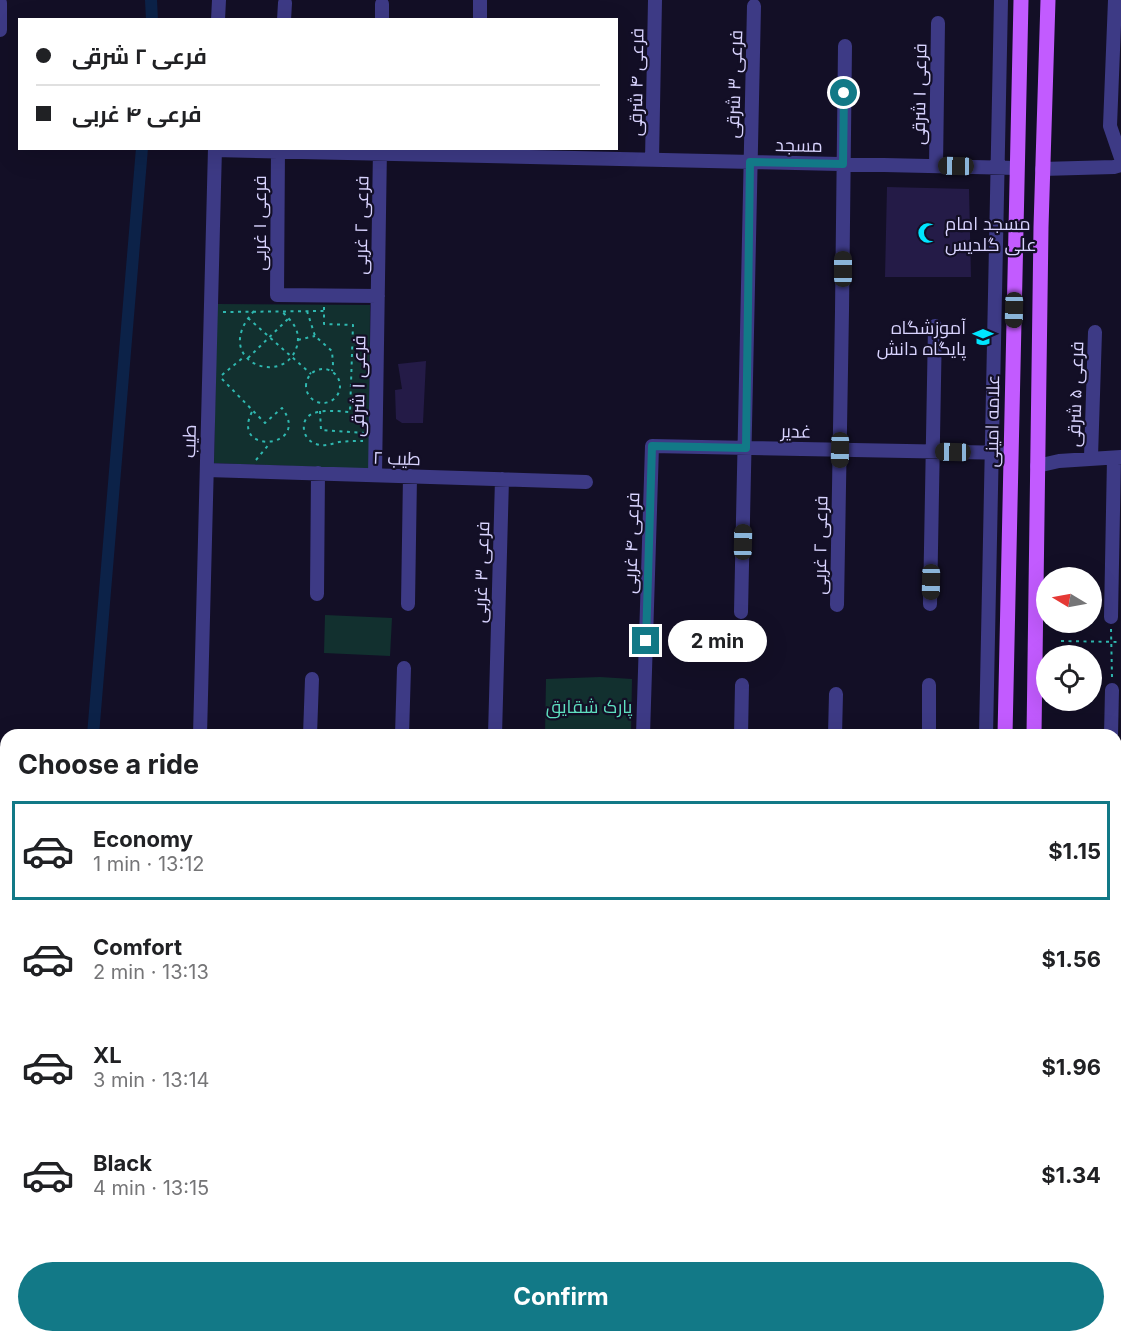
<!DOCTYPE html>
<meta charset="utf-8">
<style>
body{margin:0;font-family:Inter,Cairo,sans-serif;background:#f6f6f6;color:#202124;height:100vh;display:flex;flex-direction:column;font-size:22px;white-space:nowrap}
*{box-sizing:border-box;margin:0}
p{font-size:20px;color:#757577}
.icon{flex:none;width:33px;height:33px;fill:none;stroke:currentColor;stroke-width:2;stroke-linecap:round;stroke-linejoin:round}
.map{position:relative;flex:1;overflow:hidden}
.panel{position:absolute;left:0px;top:729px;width:1122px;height:614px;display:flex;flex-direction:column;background:#fff;border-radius:18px 18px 0 0;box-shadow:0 6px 24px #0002}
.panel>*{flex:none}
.hud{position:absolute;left:18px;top:18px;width:600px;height:132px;border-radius:0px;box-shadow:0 6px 24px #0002;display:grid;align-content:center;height:132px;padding:0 18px;background:#fff}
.needle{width:39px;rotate:280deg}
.controls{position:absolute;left:1036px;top:567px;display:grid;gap:12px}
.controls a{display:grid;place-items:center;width:66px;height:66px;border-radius:50%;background:#fff;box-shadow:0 6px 24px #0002;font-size:30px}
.end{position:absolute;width:27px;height:27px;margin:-14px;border:8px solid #127987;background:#fff;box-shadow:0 0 0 3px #fff}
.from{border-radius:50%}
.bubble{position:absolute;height:42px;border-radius:21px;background:#fff;box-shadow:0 6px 24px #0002;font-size:20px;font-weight:700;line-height:42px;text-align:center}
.car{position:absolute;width:18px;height:36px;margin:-18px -9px;border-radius:8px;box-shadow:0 0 4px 2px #0007;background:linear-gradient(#222 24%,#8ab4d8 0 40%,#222 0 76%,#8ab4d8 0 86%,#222 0)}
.hud b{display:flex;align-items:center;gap:21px;height:57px;font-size:22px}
.hud b+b{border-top:2px solid #e0e0e0}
.hud i{width:15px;height:15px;background:#202124}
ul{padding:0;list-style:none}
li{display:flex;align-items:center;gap:18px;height:99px;margin:0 12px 9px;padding:0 6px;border:3px solid transparent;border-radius:0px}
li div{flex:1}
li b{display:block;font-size:22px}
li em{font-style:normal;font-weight:700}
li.selected{border-color:#127987}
li>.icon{width:54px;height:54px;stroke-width:1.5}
h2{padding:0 18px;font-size:27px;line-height:72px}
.cta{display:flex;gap:12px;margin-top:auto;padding:12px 18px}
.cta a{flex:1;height:69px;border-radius:36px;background:#127987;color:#fff;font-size:24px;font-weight:700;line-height:69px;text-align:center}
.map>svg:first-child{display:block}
.green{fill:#12302f}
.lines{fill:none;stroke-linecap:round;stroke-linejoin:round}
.canal{stroke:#0c2248;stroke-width:12}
.building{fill:#241b47}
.path{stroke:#2fb8b0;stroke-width:2;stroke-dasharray:3 4.5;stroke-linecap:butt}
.minor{stroke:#3d3a85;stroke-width:14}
.major{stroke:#c25bff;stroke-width:15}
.route{stroke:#127987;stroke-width:8}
.labels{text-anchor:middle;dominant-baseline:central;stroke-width:4.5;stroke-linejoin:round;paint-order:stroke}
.street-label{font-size:18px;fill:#d9d4ff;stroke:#130f26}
.poi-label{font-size:18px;fill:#d9d4ff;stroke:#130f26;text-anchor:start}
.park-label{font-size:18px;fill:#5fe0c0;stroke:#130f26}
</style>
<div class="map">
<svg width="1121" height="1342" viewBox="0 0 1121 1342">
<rect width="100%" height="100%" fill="#130f26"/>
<!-- green -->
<path class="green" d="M217 304 370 305 369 469 214 463Z
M325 615 392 618 390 656 324 653Z
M600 677 632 679 631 735H545L546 679Z"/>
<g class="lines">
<!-- canal -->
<path class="canal" d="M151 0 152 20
M93 735 142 148
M41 1342V1336"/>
</g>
<!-- building -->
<path class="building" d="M887 187 969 189 971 277H885Z
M426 361 423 423H402L396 419 395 390 402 389 398 364Z"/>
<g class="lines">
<!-- path -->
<path class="path" d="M324 307V324L353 325 350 412C334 411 301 406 304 430 305 437 310 442 316 444 324 447 331 444 339 442 347 441 355 441 363 441
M254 311C209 361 285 389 297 346 301 330 292 321 281 311
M307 311 315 336 332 351 333 364 332 371
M223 312 325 311
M248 318 311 374
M298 340 315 336
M248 358 289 318
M306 386a17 17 0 1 1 34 0a17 17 0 1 1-34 0Z
M222 375 245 356
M222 379 265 423 282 408C313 449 227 456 253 410
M320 411 321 430 364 433
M256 460 270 443
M1111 629 1112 677
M1061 641 1121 642"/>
<!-- minor -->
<path class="minor" d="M1115 0 1110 126 1121 158
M0 3V30
M218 20 219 0
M284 20 285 3
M382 20V4
M480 20V0
M278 148 277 295 378 296
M215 150 1017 168
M652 160 655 0
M936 166 938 23
M1042 169 1114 167 1121 165
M1091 457 1095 332
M1037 466 1059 461 1121 457
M207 470 586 482
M375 475 380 148
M317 594 318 473
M408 604 410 476
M930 604 935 326
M837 605 842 311 845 46
M741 612 754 6
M1111 617 1114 458
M200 735 215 148
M310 735 312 679
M402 735 404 668
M495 735 502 479
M643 735 652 446 1011 453
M741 735 742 685
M835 735 836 694
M929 735V685
M986 735 1001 0
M1111 735 1112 690
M1116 865 1121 866
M1116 1260H1121
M422 1336V1342
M180 1342V1336
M248 1342V1336
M285 1342V1336
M330 1342 331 1336
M502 1342V1336
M587 1342V1336
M675 1342 676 1336
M759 1342V1336
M846 1342V1336
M930 1342V1336
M1080 1342V1336"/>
<!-- major -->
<path class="major" d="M1005 735 1021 0
M1034 735 1041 227 1048 0
M0 1044H6
M1116 1081H1121
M0 1091H6
M1116 1122H1121
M998 1342V1336
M1022 1342V1336"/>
</g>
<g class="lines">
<!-- route -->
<path class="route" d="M646 641 652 446 746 448 750 162 843 164 844 93"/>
</g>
<!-- icons -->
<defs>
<g id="mosque-bare" transform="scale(1.62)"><path d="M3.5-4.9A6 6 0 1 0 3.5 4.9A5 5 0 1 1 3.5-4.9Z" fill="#00e5ff" stroke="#130f26" stroke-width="2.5" paint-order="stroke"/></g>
<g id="school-bare" transform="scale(1.62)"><path d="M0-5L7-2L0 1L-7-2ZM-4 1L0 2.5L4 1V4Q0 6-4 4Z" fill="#00e5ff" stroke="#130f26" stroke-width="2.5" paint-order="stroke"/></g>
</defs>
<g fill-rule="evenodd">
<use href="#mosque-bare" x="928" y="233"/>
<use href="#school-bare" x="983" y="337"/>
</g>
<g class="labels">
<!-- street labels -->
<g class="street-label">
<text transform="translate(636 82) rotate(-89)">فرعی ۴ شرقی</text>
<text transform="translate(734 84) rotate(-88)">فرعی ۳ شرقی</text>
<text transform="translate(919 94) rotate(-89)">فرعی ۱ شرقی</text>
<text transform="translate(799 145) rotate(1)">مسجد</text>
<text transform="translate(259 223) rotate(-90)">فرعی ۱ غربی</text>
<text transform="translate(361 225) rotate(-89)">فرعی ۲ غربی</text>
<text transform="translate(358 386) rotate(-89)">فرعی ۱ شرقی</text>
<text transform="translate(1075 394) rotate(-88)">فرعی ۵ شرقی</text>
<text transform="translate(992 421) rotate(-89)">علامه امینی</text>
<text transform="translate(796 431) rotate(1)">غدیر</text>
<text transform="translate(189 441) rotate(-88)">طیب</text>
<text transform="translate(397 458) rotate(2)">طیب ۲</text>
<text transform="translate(631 543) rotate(-88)">فرعی ۴ غربی</text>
<text transform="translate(820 545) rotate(-89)">فرعی ۲ غربی</text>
<text transform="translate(481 572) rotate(-88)">فرعی ۳ غربی</text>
</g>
<!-- poi labels -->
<g class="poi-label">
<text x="945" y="223">مسجد امام<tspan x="945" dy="21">علی گلدیس</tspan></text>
<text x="966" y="327" text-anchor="end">آموزشگاه<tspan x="966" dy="21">پایگاه دانش</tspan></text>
</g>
<!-- park labels -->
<g class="park-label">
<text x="589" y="706">پارک شقایق</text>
</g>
</g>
</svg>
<div class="controls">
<a><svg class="needle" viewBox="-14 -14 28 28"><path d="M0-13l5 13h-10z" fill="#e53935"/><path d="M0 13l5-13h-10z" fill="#757577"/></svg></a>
<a><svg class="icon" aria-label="locate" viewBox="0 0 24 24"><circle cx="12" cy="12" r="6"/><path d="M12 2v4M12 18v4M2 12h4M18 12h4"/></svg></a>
</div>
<i class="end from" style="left:844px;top:93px"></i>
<i class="end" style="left:646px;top:641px"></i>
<div class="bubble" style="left:668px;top:620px;width:99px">2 min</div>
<i class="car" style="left:956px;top:166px;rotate:271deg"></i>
<i class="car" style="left:843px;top:269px;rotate:0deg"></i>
<i class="car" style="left:1014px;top:310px;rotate:181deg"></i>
<i class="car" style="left:840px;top:450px;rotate:181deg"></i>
<i class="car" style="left:953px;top:452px;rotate:271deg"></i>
<i class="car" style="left:743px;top:542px;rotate:1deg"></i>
<i class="car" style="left:931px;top:582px;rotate:181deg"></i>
<div class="hud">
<b><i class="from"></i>فرعی ۲ شرقی</b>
<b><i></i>فرعی ۴ غربی</b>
</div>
<section class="panel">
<h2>Choose a ride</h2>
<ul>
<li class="selected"><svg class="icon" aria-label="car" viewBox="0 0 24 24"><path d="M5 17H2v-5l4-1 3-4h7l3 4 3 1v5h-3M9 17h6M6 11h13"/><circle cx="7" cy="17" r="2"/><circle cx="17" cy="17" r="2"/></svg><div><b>Economy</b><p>1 min · 13:12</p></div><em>$1.15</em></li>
<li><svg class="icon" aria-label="car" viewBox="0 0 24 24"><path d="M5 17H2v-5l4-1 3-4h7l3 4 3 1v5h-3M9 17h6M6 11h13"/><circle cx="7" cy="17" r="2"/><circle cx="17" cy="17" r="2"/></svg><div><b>Comfort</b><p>2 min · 13:13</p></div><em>$1.56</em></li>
<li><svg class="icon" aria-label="car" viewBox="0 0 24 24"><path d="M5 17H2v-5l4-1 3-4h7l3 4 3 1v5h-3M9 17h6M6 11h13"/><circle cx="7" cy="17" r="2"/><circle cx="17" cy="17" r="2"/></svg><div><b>XL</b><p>3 min · 13:14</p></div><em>$1.96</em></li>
<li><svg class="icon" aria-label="car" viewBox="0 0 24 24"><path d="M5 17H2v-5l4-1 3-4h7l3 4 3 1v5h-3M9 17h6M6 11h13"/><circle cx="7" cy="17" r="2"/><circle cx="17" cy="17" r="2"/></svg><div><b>Black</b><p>4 min · 13:15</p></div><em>$1.34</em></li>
</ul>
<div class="cta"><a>Confirm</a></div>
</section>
</div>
